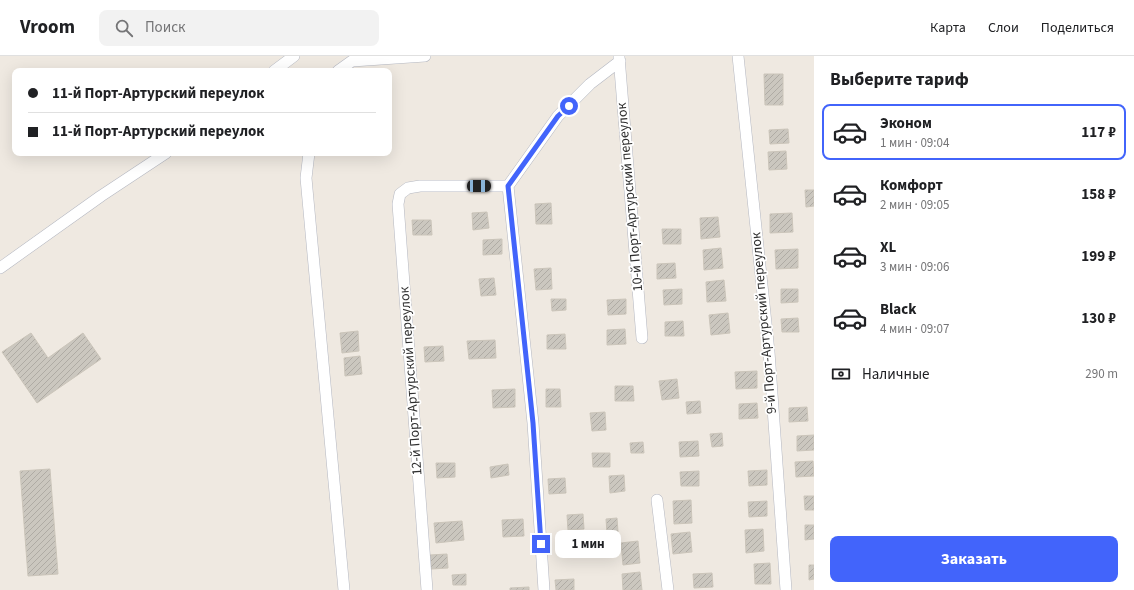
<!DOCTYPE html>
<html lang="ru">
<meta charset="utf-8">
<style>
body{margin:0;font-family:"Source Sans 3",sans-serif;background:#f2f2f2;color:#202124;height:100vh;display:flex;flex-direction:column;font-size:15px;white-space:nowrap}
*{box-sizing:border-box;margin:0}
p{font-size:13px;color:#757577}
.icon{flex:none;width:22px;height:22px;fill:none;stroke:currentColor;stroke-width:2;stroke-linecap:round;stroke-linejoin:round}
.map{position:relative;flex:1;overflow:hidden}
.sheet{display:flex;flex-direction:column;background:#fff;width:320px}
.sheet>*{flex:none}
.top-card{position:absolute;left:12px;top:12px;width:380px;height:88px;border-radius:8px;box-shadow:0 4px 16px #0002;display:grid;align-content:center;height:88px;padding:0 16px;background:#fff}
.end{position:absolute;width:18px;height:18px;margin:-9px;border:5px solid #4264fb;background:#fff;box-shadow:0 0 0 2px #fff}
.from{border-radius:50%}
.bubble{position:absolute;height:28px;border-radius:8px;background:#fff;box-shadow:0 4px 16px #0002;font-size:13px;font-weight:700;line-height:28px;text-align:center}
.car{position:absolute;width:12px;height:24px;margin:-12px -6px;border-radius:5px;box-shadow:0 0 3px 1px #0007;background:linear-gradient(#222 24%,#8ab4d8 0 40%,#222 0 76%,#8ab4d8 0 86%,#222 0)}
.top-card b{display:flex;align-items:center;gap:14px;height:38px;font-size:15px}
.top-card b+b{border-top:1px solid #e0e0e0}
.top-card i{width:10px;height:10px;background:#202124}
ul{padding:0;list-style:none}
li{display:flex;align-items:center;gap:12px;height:56px;margin:0 8px 6px;padding:0 8px;border:2px solid transparent;border-radius:8px}
li div{flex:1}
li b{display:block;font-size:15px}
li em{font-style:normal;font-weight:700}
li.current{border-color:#4264fb}
li>.icon{width:36px;height:36px;stroke-width:1.5}
h2{padding:0 16px;font-size:18px;line-height:48px}
.pay{display:flex;align-items:center;gap:10px;height:44px;padding:0 16px;font-size:15px}
.pay p{margin-inline-start:auto}
.action{display:flex;gap:8px;margin-top:auto;padding:8px 16px}
.action a{flex:1;height:46px;border-radius:8px;background:#4264fb;color:#fff;font-size:16px;font-weight:700;line-height:46px;text-align:center}
header{display:flex;align-items:center;gap:24px;box-sizing:border-box;height:56px;padding:0 20px;background:#fff;border-bottom:1px solid #e0e0e0}
header strong{font-size:19px}
nav{display:flex;gap:22px;margin-inline-start:auto;font-size:14px}
.search{width:280px;height:36px;background:#f2f2f2;display:flex;align-items:center;gap:10px;box-sizing:border-box;padding:0 14px;border-radius:8px;color:#757577;font-size:15px}
main{display:flex;flex:1;min-height:0}
.map>svg:first-child{display:block}
.building{fill:url(#building-hatch);stroke:#cbc5ba}
.lines{fill:none;stroke-linecap:round;stroke-linejoin:round}
.minor-casing{stroke:#b4b7c1;stroke-width:12}
.minor{stroke:#fff;stroke-width:11}
.route{stroke:#4264fb;stroke-width:5}
.labels{text-anchor:middle;dominant-baseline:central;stroke-width:3.5;stroke-linejoin:round;paint-order:stroke}
.street-label{font-size:14px;fill:#2e2e2e;stroke:#fff}
</style>
<header>
<strong>Vroom</strong>
<div class="search"><svg class="icon" aria-label="search" viewBox="0 0 24 24"><circle cx="10" cy="10" r="6"/><path d="M15 15l6 6"/></svg>Поиск</div>
<nav><a>Карта</a><a>Слои</a><a>Поделиться</a></nav>
</header>
<main>
<div class="map">
<svg width="814" height="534" viewBox="0 0 814 534">
<defs>
<pattern id="building-hatch" width="6" height="6" patternUnits="userSpaceOnUse"><rect width="6" height="6" fill="#cbc7bf"/><path d="M-1 1l2-2M0 6l6-6M5 7l2-2" fill="none" stroke="#afaba4"/></pattern>
</defs>
<rect width="100%" height="100%" fill="#efe9e1"/>
<!-- building -->
<path class="building" d="M764 18H783V49H765Z
M788 73 789 87 770 88 769 74Z
M786 95 787 113 769 114 768 96Z
M805 134H814V150L806 151Z
M551 147 552 168H536L535 148Z
M487 156 489 172 473 174 472 157Z
M792 157 793 176 770 177V158Z
M718 161 720 181 701 183 700 162Z
M412 164H431L432 179H413Z
M662 173H681V188H663Z
M502 183V198L483 199V184Z
M721 192 723 212 704 214 703 194Z
M798 193V212L776 213 775 194Z
M675 207 676 222 657 223V208Z
M551 212 552 233 536 234 534 213Z
M494 222 496 239 481 240 479 223Z
M724 224 726 245 707 246 706 226Z
M682 233V248L664 249 663 234Z
M781 233H798V246L781 247Z
M551 243H566V254L552 255Z
M626 243V258L608 259 607 244Z
M728 257 730 277 711 279 709 259Z
M798 262 799 276H782L781 263Z
M683 265 684 280H665V266Z
M625 273 626 288 607 289V274Z
M358 275 359 295 342 297 340 277Z
M31 277 48 302 83 277 101 303 37 347 2 296Z
M565 278 566 293H547V279Z
M495 284 496 302 469 303 467 285Z
M443 290 444 305 425 306 424 291Z
M360 300 362 318 345 320 344 302Z
M757 315V332L736 333 735 316Z
M677 323 679 342 662 344 659 325Z
M615 330H633L634 345H615Z
M515 333V351L493 352 492 334Z
M546 333H560L561 351H546Z
M700 345 701 357 687 358 686 346Z
M757 347 758 362 739 363V348Z
M807 351 808 365 789 366V352Z
M605 356 606 374 592 375 590 357Z
M722 377 723 390 712 391 710 378Z
M814 379V394L797 395V380Z
M698 385 699 400 680 401 679 386Z
M643 386 644 397H631L630 387Z
M592 397H610V411H593Z
M813 405 814 420 796 421 795 406Z
M436 407H455V421L437 422Z
M508 408 509 419 491 422 490 411Z
M50 413 58 518 28 520 20 415Z
M767 414V429L749 430 748 415Z
M699 415V430H681L680 416Z
M624 419 625 435 610 437 609 420Z
M565 422 566 437 549 438 548 423Z
M804 440H814V454H805Z
M691 444 692 467 674 468 673 445Z
M767 445V460L749 461 748 446Z
M583 458 584 473 568 474 567 459Z
M617 462 618 476 607 477 606 463Z
M523 463 524 480 503 481 502 464Z
M462 465 464 484 436 487 434 467Z
M805 469H814V483L805 484Z
M763 473 764 495 746 497 745 474Z
M690 476 692 496 673 498 671 478Z
M638 485 640 507 623 509 621 487Z
M447 498 448 512 431 513 430 499Z
M770 507 771 528H755L754 508Z
M809 509H814V523L809 524Z
M640 516 642 534H623L622 518Z
M712 517 713 531 694 532 693 518Z
M466 518V529H453L452 519Z
M574 523V534H556L555 524Z
M529 531V534H510V532Z"/>
<g class="lines">
<!-- minor casing -->
<g class="minor-casing">
<path id="minor" d="M738 0 769 296 786 534
M619 1 642 282
M274 15 294 0
M338 15 352 5 425 0
M309 97 306 122 344 534
M0 212 101 140 166 97
M657 444 668 534
M427 534 398 148 400 138 408 132 420 130H508
M544 534 533 367 508 130 558 60 590 28 620 5"/>
</g>
<!-- minor -->
<use href="#minor" class="minor"/>
</g>
<g class="lines">
<!-- route -->
<path class="route" d="M541 488 533 367 508 130 558 60 569 50"/>
</g>
<g class="labels">
<!-- street labels -->
<g class="street-label">
<text transform="translate(630 141) rotate(-95)">10-й Порт-Артурский переулок</text>
<text transform="translate(764 267) rotate(-95)">9-й Порт-Артурский переулок</text>
<text transform="translate(411 325) rotate(-94)">12-й Порт-Артурский переулок</text>
</g>
</g>
</svg>
<i class="end from" style="left:569px;top:50px"></i>
<i class="end" style="left:541px;top:488px"></i>
<div class="bubble" style="left:555px;top:474px;width:66px">1 мин</div>
<i class="car" style="left:479px;top:130px;rotate:90deg"></i>
<div class="top-card">
<b><i class="from"></i>11-й Порт-Артурский переулок</b>
<b><i></i>11-й Порт-Артурский переулок</b>
</div>
</div>
<section class="sheet">
<h2>Выберите тариф</h2>
<ul>
<li class="current"><svg class="icon" aria-label="car" viewBox="0 0 24 24"><path d="M5 17H2v-5l4-1 3-4h7l3 4 3 1v5h-3M9 17h6M6 11h13"/><circle cx="7" cy="17" r="2"/><circle cx="17" cy="17" r="2"/></svg><div><b>Эконом</b><p>1 мин · 09:04</p></div><em>117 ₽</em></li>
<li><svg class="icon" aria-label="car" viewBox="0 0 24 24"><path d="M5 17H2v-5l4-1 3-4h7l3 4 3 1v5h-3M9 17h6M6 11h13"/><circle cx="7" cy="17" r="2"/><circle cx="17" cy="17" r="2"/></svg><div><b>Комфорт</b><p>2 мин · 09:05</p></div><em>158 ₽</em></li>
<li><svg class="icon" aria-label="car" viewBox="0 0 24 24"><path d="M5 17H2v-5l4-1 3-4h7l3 4 3 1v5h-3M9 17h6M6 11h13"/><circle cx="7" cy="17" r="2"/><circle cx="17" cy="17" r="2"/></svg><div><b>XL</b><p>3 мин · 09:06</p></div><em>199 ₽</em></li>
<li><svg class="icon" aria-label="car" viewBox="0 0 24 24"><path d="M5 17H2v-5l4-1 3-4h7l3 4 3 1v5h-3M9 17h6M6 11h13"/><circle cx="7" cy="17" r="2"/><circle cx="17" cy="17" r="2"/></svg><div><b>Black</b><p>4 мин · 09:07</p></div><em>130 ₽</em></li>
</ul>
<div class="pay"><svg class="icon" aria-label="cash" viewBox="0 0 24 24"><path d="M3 7h18v10H3z"/><circle cx="12" cy="12" r="2"/></svg>Наличные<p>290 m</p></div>
<div class="action"><a>Заказать</a></div>
</section>
</main>
